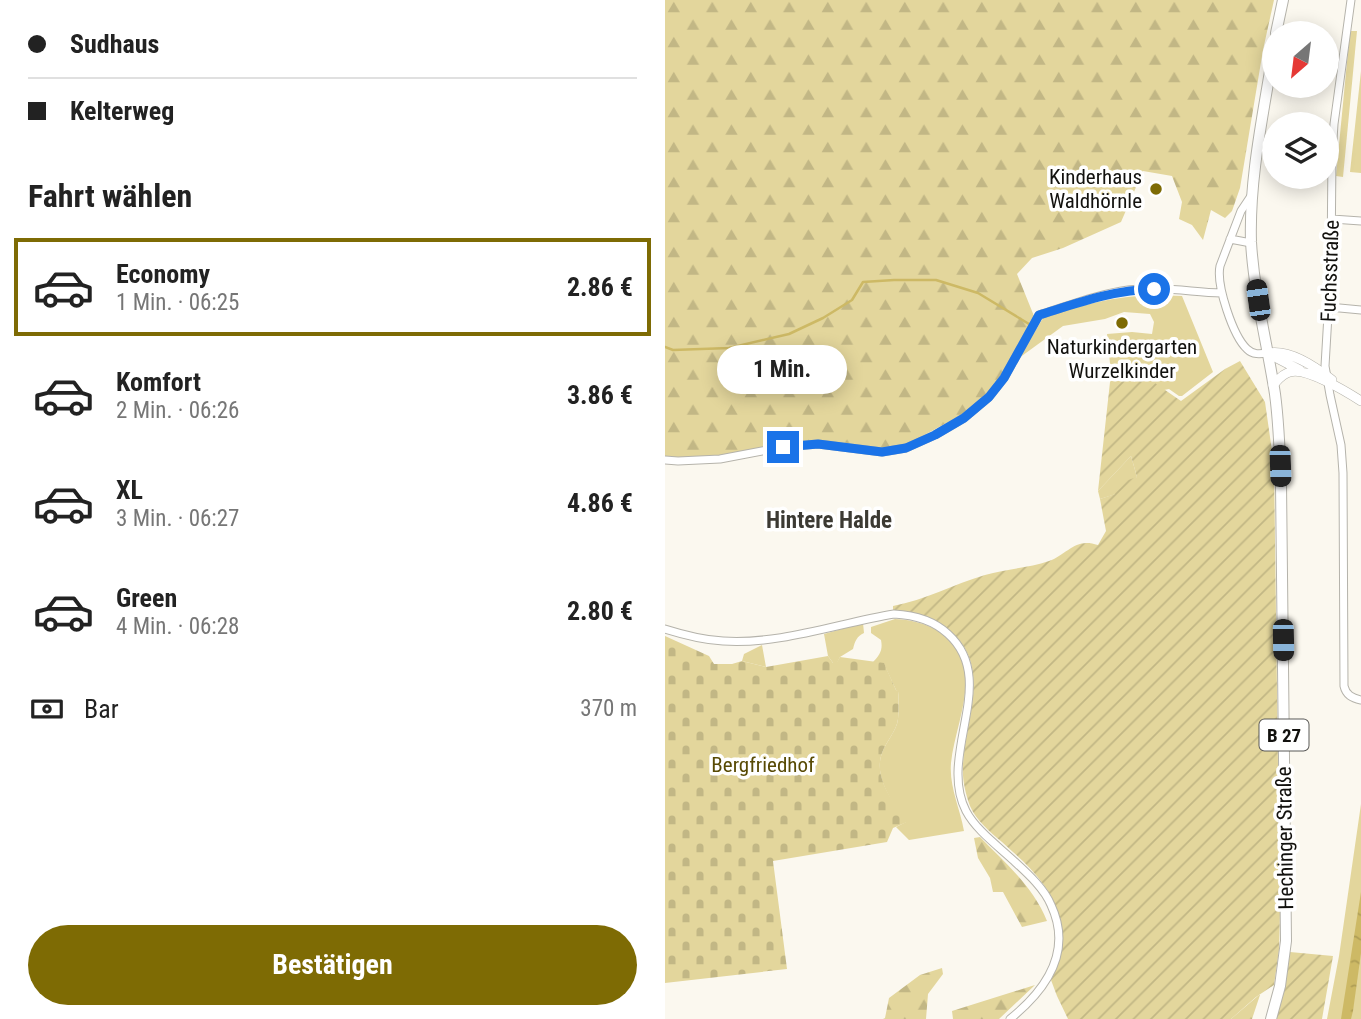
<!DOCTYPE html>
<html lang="de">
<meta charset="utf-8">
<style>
body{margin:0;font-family:"Roboto Condensed",sans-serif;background:#f2f2f2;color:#222;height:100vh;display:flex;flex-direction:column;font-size:26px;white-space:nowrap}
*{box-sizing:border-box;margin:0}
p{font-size:23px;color:#767676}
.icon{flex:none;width:38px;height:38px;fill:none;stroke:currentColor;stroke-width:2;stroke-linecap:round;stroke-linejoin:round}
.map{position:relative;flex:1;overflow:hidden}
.drawer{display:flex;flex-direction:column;background:#fff;width:665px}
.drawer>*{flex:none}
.guide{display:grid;align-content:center;height:154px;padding:0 28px;background:#fff}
.needle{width:46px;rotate:208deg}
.fabs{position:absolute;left:597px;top:21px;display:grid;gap:14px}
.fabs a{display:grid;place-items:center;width:77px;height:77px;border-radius:50%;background:#fff;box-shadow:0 4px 18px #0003;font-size:35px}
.end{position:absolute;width:32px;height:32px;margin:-16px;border:9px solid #1a73e8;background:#fff;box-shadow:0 0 0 4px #fff}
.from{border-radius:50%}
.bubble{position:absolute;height:49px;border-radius:24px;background:#fff;box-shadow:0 4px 18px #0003;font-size:23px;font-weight:700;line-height:49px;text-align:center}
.car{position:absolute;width:21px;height:42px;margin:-21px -10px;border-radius:9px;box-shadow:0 0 5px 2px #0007;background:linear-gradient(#222 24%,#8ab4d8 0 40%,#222 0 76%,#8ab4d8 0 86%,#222 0)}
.guide b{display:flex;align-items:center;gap:24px;height:66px;font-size:26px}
.guide b+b{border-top:2px solid #e0e0e0}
.guide i{width:18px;height:18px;background:#222}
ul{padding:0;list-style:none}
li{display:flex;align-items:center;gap:21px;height:98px;margin:0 14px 10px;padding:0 14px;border:4px solid transparent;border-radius:0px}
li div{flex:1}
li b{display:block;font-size:26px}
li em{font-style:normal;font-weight:700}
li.current{border-color:#7e6b04}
li>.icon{width:63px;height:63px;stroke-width:1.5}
h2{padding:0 28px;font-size:32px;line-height:84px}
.pay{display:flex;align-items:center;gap:18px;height:77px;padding:0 28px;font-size:26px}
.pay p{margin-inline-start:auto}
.action{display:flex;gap:14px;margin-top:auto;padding:14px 28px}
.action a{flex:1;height:80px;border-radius:42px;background:#7e6b04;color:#fff;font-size:28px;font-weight:700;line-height:80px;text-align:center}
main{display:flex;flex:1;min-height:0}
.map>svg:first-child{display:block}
.grass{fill:#e3d69c}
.forest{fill:url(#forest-firs)}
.cemetery{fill:url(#cemetery-stones)}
.garden{fill:url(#garden-furrows)}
.water{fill:url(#water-ripples)}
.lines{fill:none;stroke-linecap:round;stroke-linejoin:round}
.stream{stroke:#cdb965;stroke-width:2.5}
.minor-casing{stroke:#b5b3ab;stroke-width:9}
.tertiary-casing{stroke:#b5b3ab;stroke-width:10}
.primary-casing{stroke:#b5b3ab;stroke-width:12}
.minor{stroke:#fff;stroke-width:7}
.tertiary{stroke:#fff;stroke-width:9}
.primary{stroke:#fff;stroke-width:10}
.route{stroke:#1a73e8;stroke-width:9}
.poi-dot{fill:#7e6b04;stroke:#fff;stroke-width:2.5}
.labels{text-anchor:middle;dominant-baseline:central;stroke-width:7;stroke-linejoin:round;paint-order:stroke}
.shield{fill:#fff;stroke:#595856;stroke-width:2}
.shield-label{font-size:19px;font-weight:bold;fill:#12110e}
.poi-label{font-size:21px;fill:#12110e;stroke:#fff;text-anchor:end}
.street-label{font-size:21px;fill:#12110e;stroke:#fff}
.park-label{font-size:21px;fill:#584a04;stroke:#fff}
.neighbourhood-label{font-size:23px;font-weight:bold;fill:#3c3a33;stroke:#fff}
</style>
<main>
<section class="drawer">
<div class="guide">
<b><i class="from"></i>Sudhaus</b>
<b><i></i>Kelterweg</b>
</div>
<h2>Fahrt wählen</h2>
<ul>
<li class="current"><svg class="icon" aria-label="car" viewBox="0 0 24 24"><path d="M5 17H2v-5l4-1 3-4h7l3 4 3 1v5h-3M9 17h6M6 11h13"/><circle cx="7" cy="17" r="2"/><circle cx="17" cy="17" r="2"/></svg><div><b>Economy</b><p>1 Min. · 06:25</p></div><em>2.86 €</em></li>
<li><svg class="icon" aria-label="car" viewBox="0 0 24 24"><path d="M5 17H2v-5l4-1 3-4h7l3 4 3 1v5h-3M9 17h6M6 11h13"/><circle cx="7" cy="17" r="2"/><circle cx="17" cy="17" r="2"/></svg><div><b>Komfort</b><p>2 Min. · 06:26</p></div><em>3.86 €</em></li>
<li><svg class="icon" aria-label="car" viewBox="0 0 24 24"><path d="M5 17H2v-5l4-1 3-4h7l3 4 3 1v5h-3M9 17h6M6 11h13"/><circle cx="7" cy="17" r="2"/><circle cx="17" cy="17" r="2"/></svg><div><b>XL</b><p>3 Min. · 06:27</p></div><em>4.86 €</em></li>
<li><svg class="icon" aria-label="car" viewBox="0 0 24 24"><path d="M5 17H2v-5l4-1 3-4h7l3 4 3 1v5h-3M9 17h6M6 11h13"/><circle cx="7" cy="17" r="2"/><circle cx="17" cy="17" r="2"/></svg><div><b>Green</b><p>4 Min. · 06:28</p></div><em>2.80 €</em></li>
</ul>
<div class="pay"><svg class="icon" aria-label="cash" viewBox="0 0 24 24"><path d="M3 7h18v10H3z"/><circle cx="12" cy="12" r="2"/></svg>Bar<p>370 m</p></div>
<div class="action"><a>Bestätigen</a></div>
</section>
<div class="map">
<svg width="696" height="1019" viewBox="0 0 696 1019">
<defs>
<pattern id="forest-firs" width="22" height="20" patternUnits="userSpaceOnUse" patternTransform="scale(1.75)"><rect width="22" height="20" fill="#e3d69c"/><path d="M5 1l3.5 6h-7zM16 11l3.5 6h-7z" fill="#c2b785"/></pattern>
<pattern id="cemetery-stones" width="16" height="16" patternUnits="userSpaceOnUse" patternTransform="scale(1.75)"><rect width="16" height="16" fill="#e3d69c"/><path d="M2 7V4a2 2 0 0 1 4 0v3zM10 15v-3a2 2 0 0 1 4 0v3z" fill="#c2b785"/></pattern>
<pattern id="garden-furrows" width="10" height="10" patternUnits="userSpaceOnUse" patternTransform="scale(1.75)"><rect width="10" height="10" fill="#e3d69c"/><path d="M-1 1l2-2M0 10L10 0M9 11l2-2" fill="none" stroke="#c2b785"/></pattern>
<pattern id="water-ripples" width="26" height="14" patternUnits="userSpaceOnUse" patternTransform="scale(1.75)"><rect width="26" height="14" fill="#cdb965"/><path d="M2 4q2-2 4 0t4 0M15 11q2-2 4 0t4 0" fill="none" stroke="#af9e56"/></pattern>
</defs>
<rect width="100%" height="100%" fill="#fbf8ef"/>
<!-- grass -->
<path class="grass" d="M685 31H692L678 177 671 176Z
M696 71V173L685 172Z
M490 295 517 296 548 372 517 396H514L504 389 499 390C482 378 466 375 446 373L442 334 467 332 487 334 489 322 485 314 459 312 440 319 398 326 354 358 378 318C416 305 449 296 490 295Z
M466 456 472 477 451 494 435 499 433 491Z
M230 619C250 620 269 625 284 640 318 673 290 723 286 763 284 787 295 808 299 831L244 840 231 827 241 822C228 803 208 777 217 753 221 742 232 730 233 719 234 710 233 701 234 692L231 690 219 664 208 662C215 655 218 650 216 640L206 633V627Z
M198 623 199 633C192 636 190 641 188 649L175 657 172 663H168L163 656 159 634Z
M97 645 101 667 77 661 79 654Z
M696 804V1019H662L674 956Z"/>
<!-- forest -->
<path class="forest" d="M0 0H609L598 50 575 188 567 211 560 218 546 210 538 240 527 225 514 219 517 202 507 176 478 171 456 222 398 248 367 258 352 274 369 316 336 376 323 393 298 414 241 445 217 449 117 445 55 455 13 458 0 457Z
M315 837C340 863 368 886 382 921L357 927 338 892H328L325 878 313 858 309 838Z
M277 968 278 974 263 994 261 1019H218L220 1018 224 998 255 975Z
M370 985 334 1019H288L287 1011Z
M595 995 587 1019H566L594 995Z"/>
<!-- cemetery -->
<path class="cemetery" d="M0 636 44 656 49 664H67L77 661 101 667 163 656 168 663 172 662 175 657 219 663 231 690 234 691C233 701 234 710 233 719 232 730 221 742 217 753 208 778 229 803 242 822L228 828 222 842 108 861 122 969 0 983Z"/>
<!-- garden -->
<path class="garden" d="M575 361 600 402 609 465 615 914 614 950 609 985 591 997 566 1019H403L392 996 386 980C402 949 400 912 378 884 367 868 351 855 337 842 325 832 311 820 305 806 300 792 297 779 298 764 300 720 327 667 286 632 268 617 251 612 228 610V606C260 600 289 584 320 575 341 569 364 568 384 561 403 554 410 537 433 545L441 531 435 499 450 494 448 485 472 477 466 456 433 491 446 373 472 376 487 381 516 401 560 369Z
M625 952 668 956 657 1019H610L620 988Z"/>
<!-- water -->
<path class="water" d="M696 892V953L688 1011 686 1019H676Z"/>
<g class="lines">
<!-- stream -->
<path class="stream" d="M0 347 8 350 64 348 124 334 158 318 187 300 198 282 229 280H271L313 293 364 324"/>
<!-- minor casing -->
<g class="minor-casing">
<path id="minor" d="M686 0 669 124 667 155 666 264 660 366 665 395 676 445 678 473 679 686C681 695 687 698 696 700
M586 196 576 211 555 266C551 285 568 336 582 349 588 355 595 354 603 353
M667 219 696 221
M565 239 586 243
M664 307 696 310
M0 460 13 461 55 459 118 447 153 444 217 452 241 448 270 435 299 418 324 397 339 378 374 315C403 306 433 294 463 290 494 286 526 292 556 293
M0 629C19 635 38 640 58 641 114 645 174 623 229 614 249 615 268 620 283 634 335 681 272 754 301 811 311 830 333 846 349 861 362 873 379 888 386 905 408 952 381 990 345 1019"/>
</g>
<!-- tertiary casing -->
<g class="tertiary-casing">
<path id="tertiary" d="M603 353C624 349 651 367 667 380
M604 354 635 370
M608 385C613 380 617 374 625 372 641 367 682 392 696 401"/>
</g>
<!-- primary casing -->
<g class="primary-casing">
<path id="primary" d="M611 33 618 0
M606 1019 615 986 621 941 616 484C615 454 614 424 610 394 602 343 589 293 586 242 584 177 599 111 609 47"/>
</g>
<!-- minor -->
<use href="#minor" class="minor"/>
<!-- tertiary -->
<use href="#tertiary" class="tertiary"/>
<!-- primary -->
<use href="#primary" class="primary"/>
</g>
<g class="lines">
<!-- route -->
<path class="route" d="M118 447 153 444 217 452 241 448 270 435 299 418 324 397 339 378 374 315C413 303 448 290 489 289"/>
</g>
<!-- markers -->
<g class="poi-dot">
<circle cx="491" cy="189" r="7"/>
<circle cx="457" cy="323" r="7"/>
</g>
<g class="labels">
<!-- shield labels -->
<rect class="shield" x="594.5" y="719.5" width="49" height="31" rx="5"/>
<g class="shield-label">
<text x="619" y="735">B 27</text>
</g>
<!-- poi labels -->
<g class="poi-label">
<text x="477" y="177">Kinderhaus<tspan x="477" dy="24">Waldhörnle</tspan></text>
<text x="457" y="347" text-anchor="middle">Naturkindergarten<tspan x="457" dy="24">Wurzelkinder</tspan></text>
</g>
<!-- street labels -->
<g class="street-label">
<text transform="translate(665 271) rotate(-88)">Fuchsstraße</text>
<text transform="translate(620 838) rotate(-91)">Hechinger Straße</text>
</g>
<!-- park labels -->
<g class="park-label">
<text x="98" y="765">Bergfriedhof</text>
</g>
<!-- neighbourhood labels -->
<g class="neighbourhood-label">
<text x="164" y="520">Hintere Halde</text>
</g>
</g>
</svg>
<div class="fabs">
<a><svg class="needle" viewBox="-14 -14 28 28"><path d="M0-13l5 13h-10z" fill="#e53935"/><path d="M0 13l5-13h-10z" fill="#767676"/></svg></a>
<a><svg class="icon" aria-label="layers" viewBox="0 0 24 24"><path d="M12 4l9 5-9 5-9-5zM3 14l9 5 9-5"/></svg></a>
</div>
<i class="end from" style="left:489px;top:289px"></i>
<i class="end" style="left:118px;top:447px"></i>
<div class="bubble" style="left:52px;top:345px;width:130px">1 Min.</div>
<i class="car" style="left:593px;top:300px;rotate:352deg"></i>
<i class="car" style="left:615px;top:466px;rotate:178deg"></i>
<i class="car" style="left:618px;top:640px;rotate:179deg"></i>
</div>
</main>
